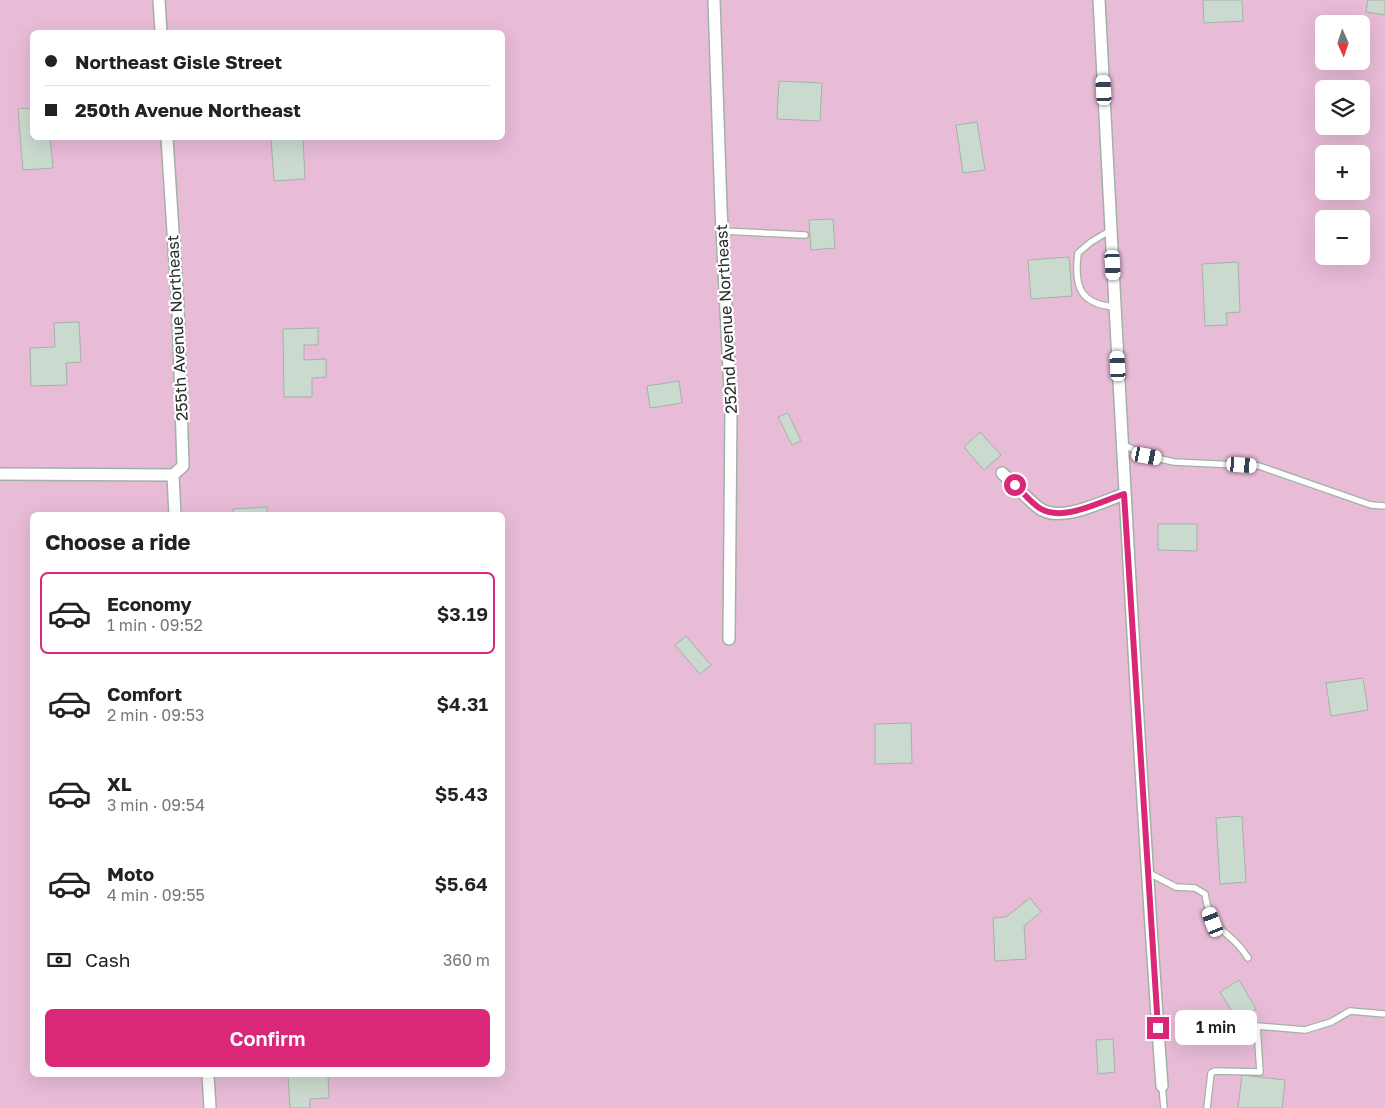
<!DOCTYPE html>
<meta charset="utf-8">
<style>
body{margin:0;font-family:"Golos Text",sans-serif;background:#f6f6f6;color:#222;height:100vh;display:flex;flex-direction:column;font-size:19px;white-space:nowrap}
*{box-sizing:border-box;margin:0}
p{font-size:16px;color:#767676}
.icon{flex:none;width:28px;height:28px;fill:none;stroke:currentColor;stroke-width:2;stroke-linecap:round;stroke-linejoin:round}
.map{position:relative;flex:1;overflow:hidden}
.drawer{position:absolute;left:30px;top:512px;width:475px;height:565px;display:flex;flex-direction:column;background:#fff;border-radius:8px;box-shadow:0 5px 20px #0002}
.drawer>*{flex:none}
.guide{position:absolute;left:30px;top:30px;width:475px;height:110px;border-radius:8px;box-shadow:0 5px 20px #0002;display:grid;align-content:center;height:110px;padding:0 15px;background:#fff}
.needle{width:32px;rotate:177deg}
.controls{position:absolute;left:1315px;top:15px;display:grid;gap:10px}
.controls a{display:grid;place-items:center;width:55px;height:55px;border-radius:8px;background:#fff;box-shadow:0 5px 20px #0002;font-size:25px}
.end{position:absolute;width:22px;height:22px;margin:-11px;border:6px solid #db2777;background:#fff;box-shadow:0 0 0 2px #fff}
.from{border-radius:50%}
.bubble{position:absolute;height:35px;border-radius:8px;background:#fff;box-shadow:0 5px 20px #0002;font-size:16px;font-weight:600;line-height:35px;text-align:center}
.car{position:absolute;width:15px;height:30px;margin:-15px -8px;border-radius:6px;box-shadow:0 0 4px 1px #0007;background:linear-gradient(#fff 24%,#345 0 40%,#fff 0 76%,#345 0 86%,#fff 0)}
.guide b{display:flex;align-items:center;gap:18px;height:48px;font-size:19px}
.guide b+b{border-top:1px solid #e0e0e0}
.guide i{width:12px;height:12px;background:#222}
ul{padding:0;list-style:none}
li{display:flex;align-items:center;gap:15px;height:82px;margin:0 10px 8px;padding:0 5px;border:2px solid transparent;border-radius:8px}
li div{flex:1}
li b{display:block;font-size:19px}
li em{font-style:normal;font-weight:600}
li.active{border-color:#db2777}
li>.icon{width:45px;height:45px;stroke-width:1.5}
h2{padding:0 15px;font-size:22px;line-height:60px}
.pay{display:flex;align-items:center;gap:12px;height:55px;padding:0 15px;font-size:19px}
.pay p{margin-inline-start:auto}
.primary-button{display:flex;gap:10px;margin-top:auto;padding:10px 15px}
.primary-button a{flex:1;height:58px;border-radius:8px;background:#db2777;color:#fff;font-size:20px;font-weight:600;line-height:58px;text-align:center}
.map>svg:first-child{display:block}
.green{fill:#e8bbd7;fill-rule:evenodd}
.building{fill:#cbdace;stroke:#a4b3a7}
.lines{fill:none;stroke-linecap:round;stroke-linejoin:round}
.lane-casing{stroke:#a2b1a5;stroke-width:8}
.street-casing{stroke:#a2b1a5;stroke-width:14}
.lane{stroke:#fff;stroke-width:5.5}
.street{stroke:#fff;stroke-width:11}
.route{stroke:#db2777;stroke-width:6}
.labels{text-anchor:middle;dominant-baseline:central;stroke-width:4.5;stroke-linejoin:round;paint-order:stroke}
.street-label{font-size:16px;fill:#262c28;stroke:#fff}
</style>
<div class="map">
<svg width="1385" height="1108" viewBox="0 0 1385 1108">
<rect width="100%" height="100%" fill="#edfdf0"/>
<!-- green -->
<path class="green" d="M0 0H1385V1108H0ZM1324 24H1361V61H1324ZM32 32H502V138H32ZM1324 89H1361V126H1324ZM1324 154H1361V191H1324ZM1324 219H1361V256H1324ZM32 515H502V1075H32Z"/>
<!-- building -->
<path class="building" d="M1203 0H1242L1243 21 1204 23Z
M1368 0H1385V15L1366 12Z
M779 81 822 83 820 121 777 119Z
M32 108V138H50L53 168 23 170 18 109Z
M977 122 985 170 963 173 956 125Z
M271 138H303L305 179 274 181Z
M833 219 835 248 811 250 809 220Z
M1069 257 1072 296 1031 299 1028 260Z
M1238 262 1240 312 1226 313 1227 325 1205 326 1202 264Z
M79 322 81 362 66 363 67 385 31 386 30 348 55 347 54 323Z
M318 328V345H304V360L326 359V377L312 378V397H284L283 329Z
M679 381 682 403 650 408 647 386Z
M788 413 801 441 792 445 778 417Z
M980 432 1001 455 984 470 964 447Z
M267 507V515H233V509Z
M1158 524H1197V551L1158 550Z
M686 636 711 665 700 674 675 645Z
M1363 678 1368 710 1331 716 1326 683Z
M911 723 912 763 875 764V724Z
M1242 816 1246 882 1220 884 1216 818Z
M1030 898 1041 912 1024 926 1026 959 995 961 993 918 1006 917Z
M1239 980 1256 1009 1238 1021 1220 992Z
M1113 1039 1115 1072 1098 1074 1096 1040Z
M288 1075H328L329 1098 310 1099V1108H290Z
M1242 1075 1285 1080 1282 1108H1238Z"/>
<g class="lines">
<!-- lane casing -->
<g class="lane-casing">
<path id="lane" d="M1111 230 1091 242 1078 253C1074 286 1079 304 1115 307
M722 231 805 235
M1122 444 1147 456 1174 462 1259 466 1371 505 1385 506
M1149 873 1176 887 1195 888 1205 894C1211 935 1230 928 1248 958
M1162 1086 1164 1108
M1207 1108 1211 1073 1215 1071 1260 1072 1257 1026 1305 1030 1331 1022 1350 1011 1385 1014"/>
</g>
<!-- street casing -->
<g class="street-casing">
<path id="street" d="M159 0 161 32
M714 0 721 208 731 411 729 639
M1099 0C1118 362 1136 725 1162 1086
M167 138 178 309 183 466 173 475 175 515
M1002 473C1014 484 1026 498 1039 508 1061 524 1102 501 1125 494
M0 474 173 475
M208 1075 210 1108"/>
</g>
<!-- lane -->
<use href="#lane" class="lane"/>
<!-- street -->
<use href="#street" class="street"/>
</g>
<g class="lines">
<!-- route -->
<path class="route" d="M1015 485C1023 492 1032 504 1041 509 1064 522 1101 501 1124 494L1158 1028"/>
</g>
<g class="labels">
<!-- street labels -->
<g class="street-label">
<text transform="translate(726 319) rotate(-93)">252nd Avenue Northeast</text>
<text transform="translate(177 328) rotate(-93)">255th Avenue Northeast</text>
</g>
</g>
</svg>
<div class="controls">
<a><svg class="needle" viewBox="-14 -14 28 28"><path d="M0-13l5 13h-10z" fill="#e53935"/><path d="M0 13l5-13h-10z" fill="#767676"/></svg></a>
<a><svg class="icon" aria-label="layers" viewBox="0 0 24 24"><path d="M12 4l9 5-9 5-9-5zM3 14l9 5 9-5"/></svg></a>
<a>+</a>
<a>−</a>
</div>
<i class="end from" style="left:1015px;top:485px"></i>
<i class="end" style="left:1158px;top:1028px"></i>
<div class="bubble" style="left:1175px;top:1010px;width:82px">1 min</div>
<i class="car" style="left:1104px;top:90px;rotate:357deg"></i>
<i class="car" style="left:1113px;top:265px;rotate:177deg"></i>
<i class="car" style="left:1118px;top:366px;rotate:357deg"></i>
<i class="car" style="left:1147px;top:456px;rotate:101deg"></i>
<i class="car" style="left:1242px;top:465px;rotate:94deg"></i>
<i class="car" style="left:1213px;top:922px;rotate:339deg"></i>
<div class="guide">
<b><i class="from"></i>Northeast Gisle Street</b>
<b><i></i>250th Avenue Northeast</b>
</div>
<section class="drawer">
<h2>Choose a ride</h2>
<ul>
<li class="active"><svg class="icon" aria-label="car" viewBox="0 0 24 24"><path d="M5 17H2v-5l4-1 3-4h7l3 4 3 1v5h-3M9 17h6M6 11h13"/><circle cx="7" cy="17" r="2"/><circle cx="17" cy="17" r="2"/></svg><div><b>Economy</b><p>1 min · 09:52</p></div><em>$3.19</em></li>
<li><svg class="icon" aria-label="car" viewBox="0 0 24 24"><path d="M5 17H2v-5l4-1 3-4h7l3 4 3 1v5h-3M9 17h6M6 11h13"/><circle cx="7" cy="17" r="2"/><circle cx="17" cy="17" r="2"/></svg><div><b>Comfort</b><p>2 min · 09:53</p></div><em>$4.31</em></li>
<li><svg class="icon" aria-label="car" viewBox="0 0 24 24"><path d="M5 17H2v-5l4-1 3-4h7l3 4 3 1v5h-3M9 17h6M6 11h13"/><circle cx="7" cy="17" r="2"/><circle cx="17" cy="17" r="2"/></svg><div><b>XL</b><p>3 min · 09:54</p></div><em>$5.43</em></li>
<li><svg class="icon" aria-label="car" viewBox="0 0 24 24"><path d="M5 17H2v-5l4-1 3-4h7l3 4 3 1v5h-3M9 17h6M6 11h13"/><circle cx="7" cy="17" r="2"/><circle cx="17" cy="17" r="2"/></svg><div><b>Moto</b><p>4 min · 09:55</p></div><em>$5.64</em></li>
</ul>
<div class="pay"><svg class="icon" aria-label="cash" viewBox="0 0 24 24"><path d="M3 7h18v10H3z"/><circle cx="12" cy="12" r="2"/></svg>Cash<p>360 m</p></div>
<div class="primary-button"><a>Confirm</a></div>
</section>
</div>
